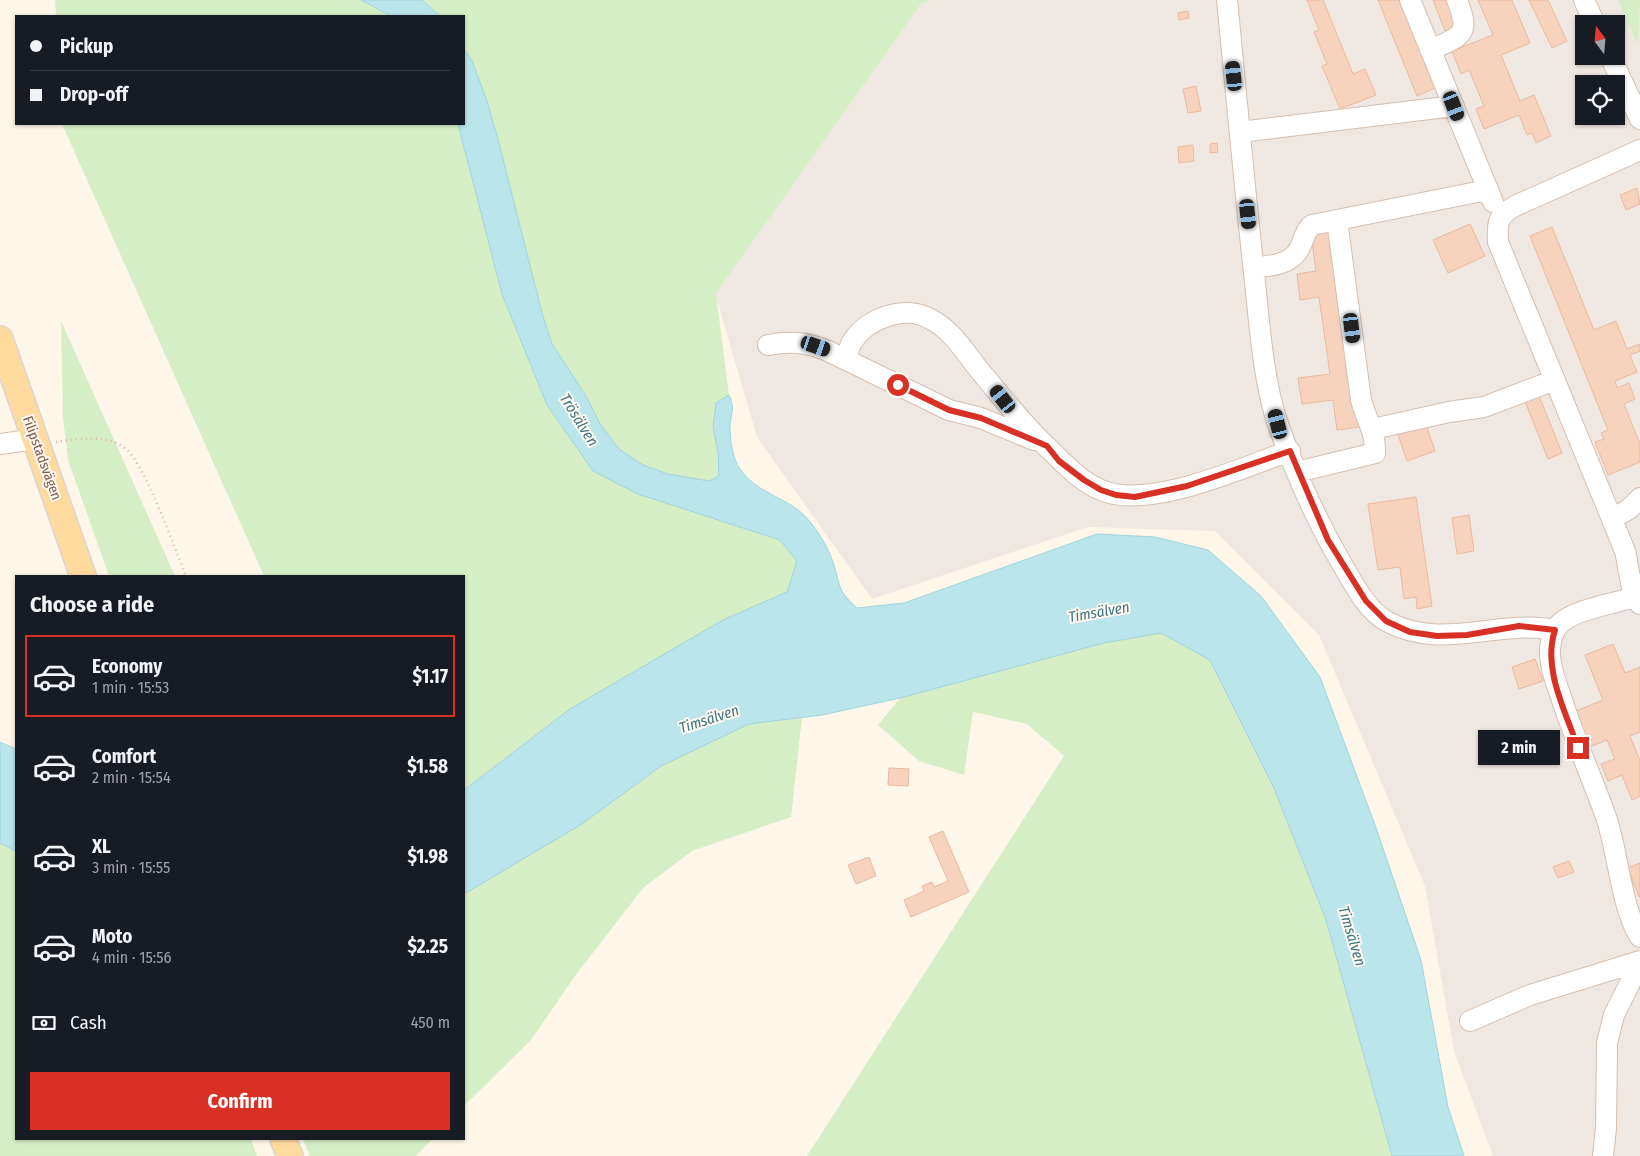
<!DOCTYPE html>
<meta charset="utf-8">
<style>
body{margin:0;font-family:"Fira Sans Condensed",sans-serif;background:#20242c;color:#f1f3f6;height:100vh;display:flex;flex-direction:column;font-size:19px;white-space:nowrap}
*{box-sizing:border-box;margin:0}
p{font-size:16px;color:#9ea1a6}
.icon{flex:none;width:28px;height:28px;fill:none;stroke:currentColor;stroke-width:2;stroke-linecap:round;stroke-linejoin:round}
.map{position:relative;flex:1;overflow:hidden}
.drawer{position:absolute;left:15px;top:575px;width:450px;height:565px;display:flex;flex-direction:column;background:#171b24;border-radius:0px;box-shadow:0 1px 4px #0004}
.drawer>*{flex:none}
.top-card{position:absolute;left:15px;top:15px;width:450px;height:110px;border-radius:0px;box-shadow:0 1px 4px #0004;display:grid;align-content:center;height:110px;padding:0 15px;background:#171b24}
.needle{width:32px;rotate:344deg}
.fabs{position:absolute;left:1575px;top:15px;display:grid;gap:10px}
.fabs a{display:grid;place-items:center;width:50px;height:50px;border-radius:0px;background:#171b24;box-shadow:0 1px 4px #0004;font-size:25px}
.end{position:absolute;width:22px;height:22px;margin:-11px;border:6px solid #d93025;background:#fff;box-shadow:0 0 0 2px #fff}
.from{border-radius:50%}
.bubble{position:absolute;height:35px;border-radius:0px;background:#171b24;box-shadow:0 1px 4px #0004;font-size:16px;font-weight:700;line-height:35px;text-align:center}
.car{position:absolute;width:15px;height:30px;margin:-15px -8px;border-radius:6px;box-shadow:0 0 4px 1px #0007;background:linear-gradient(#222 24%,#8ab4d8 0 40%,#222 0 76%,#8ab4d8 0 86%,#222 0)}
.top-card b{display:flex;align-items:center;gap:18px;height:48px;font-size:19px}
.top-card b+b{border-top:1px solid #363941}
.top-card i{width:12px;height:12px;background:#f1f3f6}
ul{padding:0;list-style:none}
li{display:flex;align-items:center;gap:15px;height:82px;margin:0 10px 8px;padding:0 5px;border:2px solid transparent;border-radius:0px}
li div{flex:1}
li b{display:block;font-size:19px}
li em{font-style:normal;font-weight:700}
li.selected{border-color:#d93025}
li>.icon{width:45px;height:45px;stroke-width:1.5}
h2{padding:0 15px;font-size:22px;line-height:60px}
.pay{display:flex;align-items:center;gap:12px;height:55px;padding:0 15px;font-size:19px}
.pay p{margin-inline-start:auto}
.action{display:flex;gap:10px;margin-top:auto;padding:10px 15px}
.action a{flex:1;height:58px;border-radius:0px;background:#d93025;color:#fff;font-size:20px;font-weight:700;line-height:58px;text-align:center}
.map>svg:first-child{display:block}
.industrial{fill:#efe8e2;fill-rule:evenodd}
.green{fill:#d6eec5}
.water{fill:#bae5eb;stroke:#9fd5de}
.building{fill:#f7d3bd;stroke:#ebb99c}
.lines{fill:none;stroke-linecap:round;stroke-linejoin:round}
.minor-casing{stroke:#d5bfaf;stroke-width:22}
.major-casing{stroke:#ddd4d0;stroke-width:28}
.path{stroke:#ddb69f;stroke-width:2.5;stroke-dasharray:1 4;stroke-linecap:butt}
.minor{stroke:#fff;stroke-width:20}
.major{stroke:#ffda9f;stroke-width:25}
.route{stroke:#d93025;stroke-width:6}
.labels{text-anchor:middle;dominant-baseline:central;stroke-width:4;stroke-linejoin:round;paint-order:stroke}
.street-label{font-size:14px;fill:#7c5a49;stroke:#fff9f1}
.water-label{font-size:15px;font-style:italic;fill:#3a7882;stroke:#fff9f1}
</style>
<div class="map">
<svg width="1640" height="1156" viewBox="0 0 1640 1156">
<rect width="100%" height="100%" fill="#fef6e9"/>
<!-- industrial -->
<path class="industrial" d="M932 0H1640V1156H1493L1454 1051 1425 886 1319 635 1215 531 1088 527 872 599 757 437 715 293 921 4ZM1584 24H1616V56H1584ZM1584 84H1616V116H1584Z"/>
<!-- green -->
<path class="green" d="M55 0H361L391 16H56Z
M422 0H932L921 4 716 293 729 395 716 403 713 427 718 452 719 476 709 481 668 474 643 465 619 449 600 424 586 396 552 344 542 313 499 143 486 98 472 61 464 49V16H440Z
M1618 0H1640L1638 45Z
M62 124H458L502 294 547 405 593 471 638 494 780 540 797 561 787 592 723 620 570 709 464 790V576H264Z
M61 321 175 576H109L68 460 63 418Z
M1161 633 1210 660 1274 788 1326 920 1392 1156H807L1064 756 1027 724 973 712 964 775 919 761 878 725 900 698 1104 643Z
M802 718 791 817 692 851 643 888 575 976 531 1040 464 1106V894L582 824 661 766 749 724Z
M0 843 16 851V1139H251L257 1156H0Z
M303 1139H432L416 1156H310Z"/>
<!-- water -->
<path class="water" d="M361 0H422L440 16H391Z
M464 49 472 61 486 98 499 143 542 313 552 344 586 396 600 424 619 449 643 465 668 474 709 481 719 476 718 452 713 427 716 403 729 395C736 410 730 414 730 428 730 440 733 460 740 469 756 493 786 497 805 516 817 529 827 545 833 562 841 586 836 589 857 608L904 603 1097 534 1155 537 1208 550 1261 596 1320 677 1375 825 1421 960 1448 1107 1464 1156H1392L1326 920 1274 788 1210 660 1161 633 1104 643 900 698 822 715 749 724 661 766 582 824 464 894V790L570 709 723 620 787 592 797 561 780 540 638 494 593 471 547 405 502 294 458 124H464Z
M0 742 16 749V851L0 843Z"/>
<!-- building -->
<path class="building" d="M1307 0H1323L1353 74 1365 69 1376 95 1340 109 1322 66 1327 64 1314 32 1319 30Z
M1378 0H1399L1435 88 1417 96Z
M1433 0H1449L1459 26 1445 31Z
M1478 0H1512L1530 43 1501 55 1520 101 1534 95 1551 136 1536 143 1532 133 1527 135 1519 115 1484 129 1476 109 1484 106 1469 70 1461 74 1452 51 1493 35Z
M1529 0H1548L1567 41 1552 48Z
M1188 11 1189 18 1179 20 1178 13Z
M1196 86 1201 111 1188 113 1183 89Z
M1217 143 1218 152 1210 153V144Z
M1193 145 1194 161 1179 163 1178 147Z
M1637 188 1640 204 1626 210 1620 195Z
M1470 224 1485 256 1448 273 1433 240Z
M1552 227 1594 330 1616 321 1627 349 1640 344V351L1630 355 1637 372 1615 381 1617 388 1629 383 1635 399 1624 404 1640 444V462L1608 475 1595 442 1604 439 1601 433 1608 430 1530 236Z
M1333 230 1360 427 1337 430 1333 400 1302 404 1298 378 1330 374 1319 297 1300 300 1297 274 1316 271 1311 233Z
M1538 393 1562 453 1548 459 1524 399Z
M1424 419 1435 451 1407 461 1396 429Z
M1416 497 1432 606 1417 609 1416 597 1404 599 1400 567 1378 570 1368 504Z
M1469 515 1474 551 1457 554 1452 518Z
M1613 644 1625 673 1640 667V732L1630 736 1640 761V796L1632 800 1622 775 1608 781 1601 764 1615 759 1607 740 1590 747 1576 711 1603 700 1585 655Z
M1535 659 1543 681 1519 689 1512 667Z
M889 768 909 769 908 786 888 785Z
M943 831 969 892 911 917 904 900 924 891 922 886 932 882 934 887 948 881 929 837Z
M869 857 876 876 856 884 848 865Z
M1569 861 1574 872 1558 878 1553 867Z
M1640 863V896L1639 897 1628 868Z"/>
<g class="lines">
<!-- minor casing -->
<g class="minor-casing">
<path id="minor" d="M1227 0C1236 91 1244 182 1254 273 1259 318 1263 382 1278 424 1295 472 1316 520 1342 564 1353 583 1367 611 1388 622 1442 651 1498 619 1555 630
M1410 0 1493 202
M1584 0 1595 24
M1430 50C1462 36 1471 35 1457 0
M1610 56 1640 119
M1240 132 1454 106
M1640 150 1515 206C1497 216 1497 223 1498 242L1625 551C1629 567 1630 593 1640 604
M1254 268C1267 266 1289 265 1297 252 1304 244 1303 232 1312 225L1487 190
M768 345C790 341 805 342 826 350L949 410 981 418 1034 440
M847 360C848 354 849 347 852 342 868 317 907 304 932 320 951 330 964 350 976 366 999 394 1020 421 1046 446 1063 462 1079 481 1101 490 1148 511 1243 467 1290 451
M1373 429 1449 412 1484 407 1555 380
M0 444 35 439
M1297 472 1375 453C1376 433 1366 419 1361 400L1337 220
M1612 519 1629 509 1640 498
M1633 597C1612 605 1565 610 1555 630 1550 640 1549 652 1551 663 1553 677 1559 690 1563 703 1576 742 1592 778 1606 817 1618 851 1621 908 1640 937
M1470 1021 1530 995 1640 961
M1603 1156 1606 1128 1607 1043 1614 1015 1640 963"/>
</g>
<!-- major casing -->
<g class="major-casing">
<path id="major" d="M0 339 83 576
M283 1139 290 1156"/>
</g>
<!-- path -->
<path class="path" d="M56 442C79 439 108 433 127 450 144 464 176 551 186 576"/>
<!-- minor -->
<use href="#minor" class="minor"/>
<!-- major -->
<use href="#major" class="major"/>
</g>
<g class="lines">
<!-- route -->
<path class="route" d="M898 385 949 410 981 418 1047 446 1059 461 1084 480 1101 490 1116 495 1135 497 1187 486 1290 451 1328 540 1366 601 1386 621 1410 632 1437 636 1467 635 1519 626 1555 630C1542 669 1566 712 1578 748"/>
</g>
<g class="labels">
<!-- street labels -->
<g class="street-label">
<text transform="translate(42 458) rotate(70)">Filipstadsvägen</text>
</g>
<!-- water labels -->
<g class="water-label">
<text transform="translate(579 420) rotate(58)">Trösälven</text>
<text transform="translate(1099 612) rotate(-10)">Timsälven</text>
<text transform="translate(709 719) rotate(-18)">Timsälven</text>
<text transform="translate(1352 936) rotate(73)">Timsälven</text>
</g>
</g>
</svg>
<div class="fabs">
<a><svg class="needle" viewBox="-14 -14 28 28"><path d="M0-13l5 13h-10z" fill="#e53935"/><path d="M0 13l5-13h-10z" fill="#9ea1a6"/></svg></a>
<a><svg class="icon" aria-label="locate" viewBox="0 0 24 24"><circle cx="12" cy="12" r="6"/><path d="M12 2v4M12 18v4M2 12h4M18 12h4"/></svg></a>
</div>
<i class="end from" style="left:898px;top:385px"></i>
<i class="end" style="left:1578px;top:748px"></i>
<div class="bubble" style="left:1478px;top:730px;width:82px">2 min</div>
<i class="car" style="left:1234px;top:76px;rotate:354deg"></i>
<i class="car" style="left:1454px;top:106px;rotate:159deg"></i>
<i class="car" style="left:1248px;top:214px;rotate:174deg"></i>
<i class="car" style="left:1352px;top:328px;rotate:173deg"></i>
<i class="car" style="left:816px;top:346px;rotate:109deg"></i>
<i class="car" style="left:1003px;top:399px;rotate:322deg"></i>
<i class="car" style="left:1278px;top:424px;rotate:346deg"></i>
<div class="top-card">
<b><i class="from"></i>Pickup</b>
<b><i></i>Drop-off</b>
</div>
<section class="drawer">
<h2>Choose a ride</h2>
<ul>
<li class="selected"><svg class="icon" aria-label="car" viewBox="0 0 24 24"><path d="M5 17H2v-5l4-1 3-4h7l3 4 3 1v5h-3M9 17h6M6 11h13"/><circle cx="7" cy="17" r="2"/><circle cx="17" cy="17" r="2"/></svg><div><b>Economy</b><p>1 min · 15:53</p></div><em>$1.17</em></li>
<li><svg class="icon" aria-label="car" viewBox="0 0 24 24"><path d="M5 17H2v-5l4-1 3-4h7l3 4 3 1v5h-3M9 17h6M6 11h13"/><circle cx="7" cy="17" r="2"/><circle cx="17" cy="17" r="2"/></svg><div><b>Comfort</b><p>2 min · 15:54</p></div><em>$1.58</em></li>
<li><svg class="icon" aria-label="car" viewBox="0 0 24 24"><path d="M5 17H2v-5l4-1 3-4h7l3 4 3 1v5h-3M9 17h6M6 11h13"/><circle cx="7" cy="17" r="2"/><circle cx="17" cy="17" r="2"/></svg><div><b>XL</b><p>3 min · 15:55</p></div><em>$1.98</em></li>
<li><svg class="icon" aria-label="car" viewBox="0 0 24 24"><path d="M5 17H2v-5l4-1 3-4h7l3 4 3 1v5h-3M9 17h6M6 11h13"/><circle cx="7" cy="17" r="2"/><circle cx="17" cy="17" r="2"/></svg><div><b>Moto</b><p>4 min · 15:56</p></div><em>$2.25</em></li>
</ul>
<div class="pay"><svg class="icon" aria-label="cash" viewBox="0 0 24 24"><path d="M3 7h18v10H3z"/><circle cx="12" cy="12" r="2"/></svg>Cash<p>450 m</p></div>
<div class="action"><a>Confirm</a></div>
</section>
</div>
